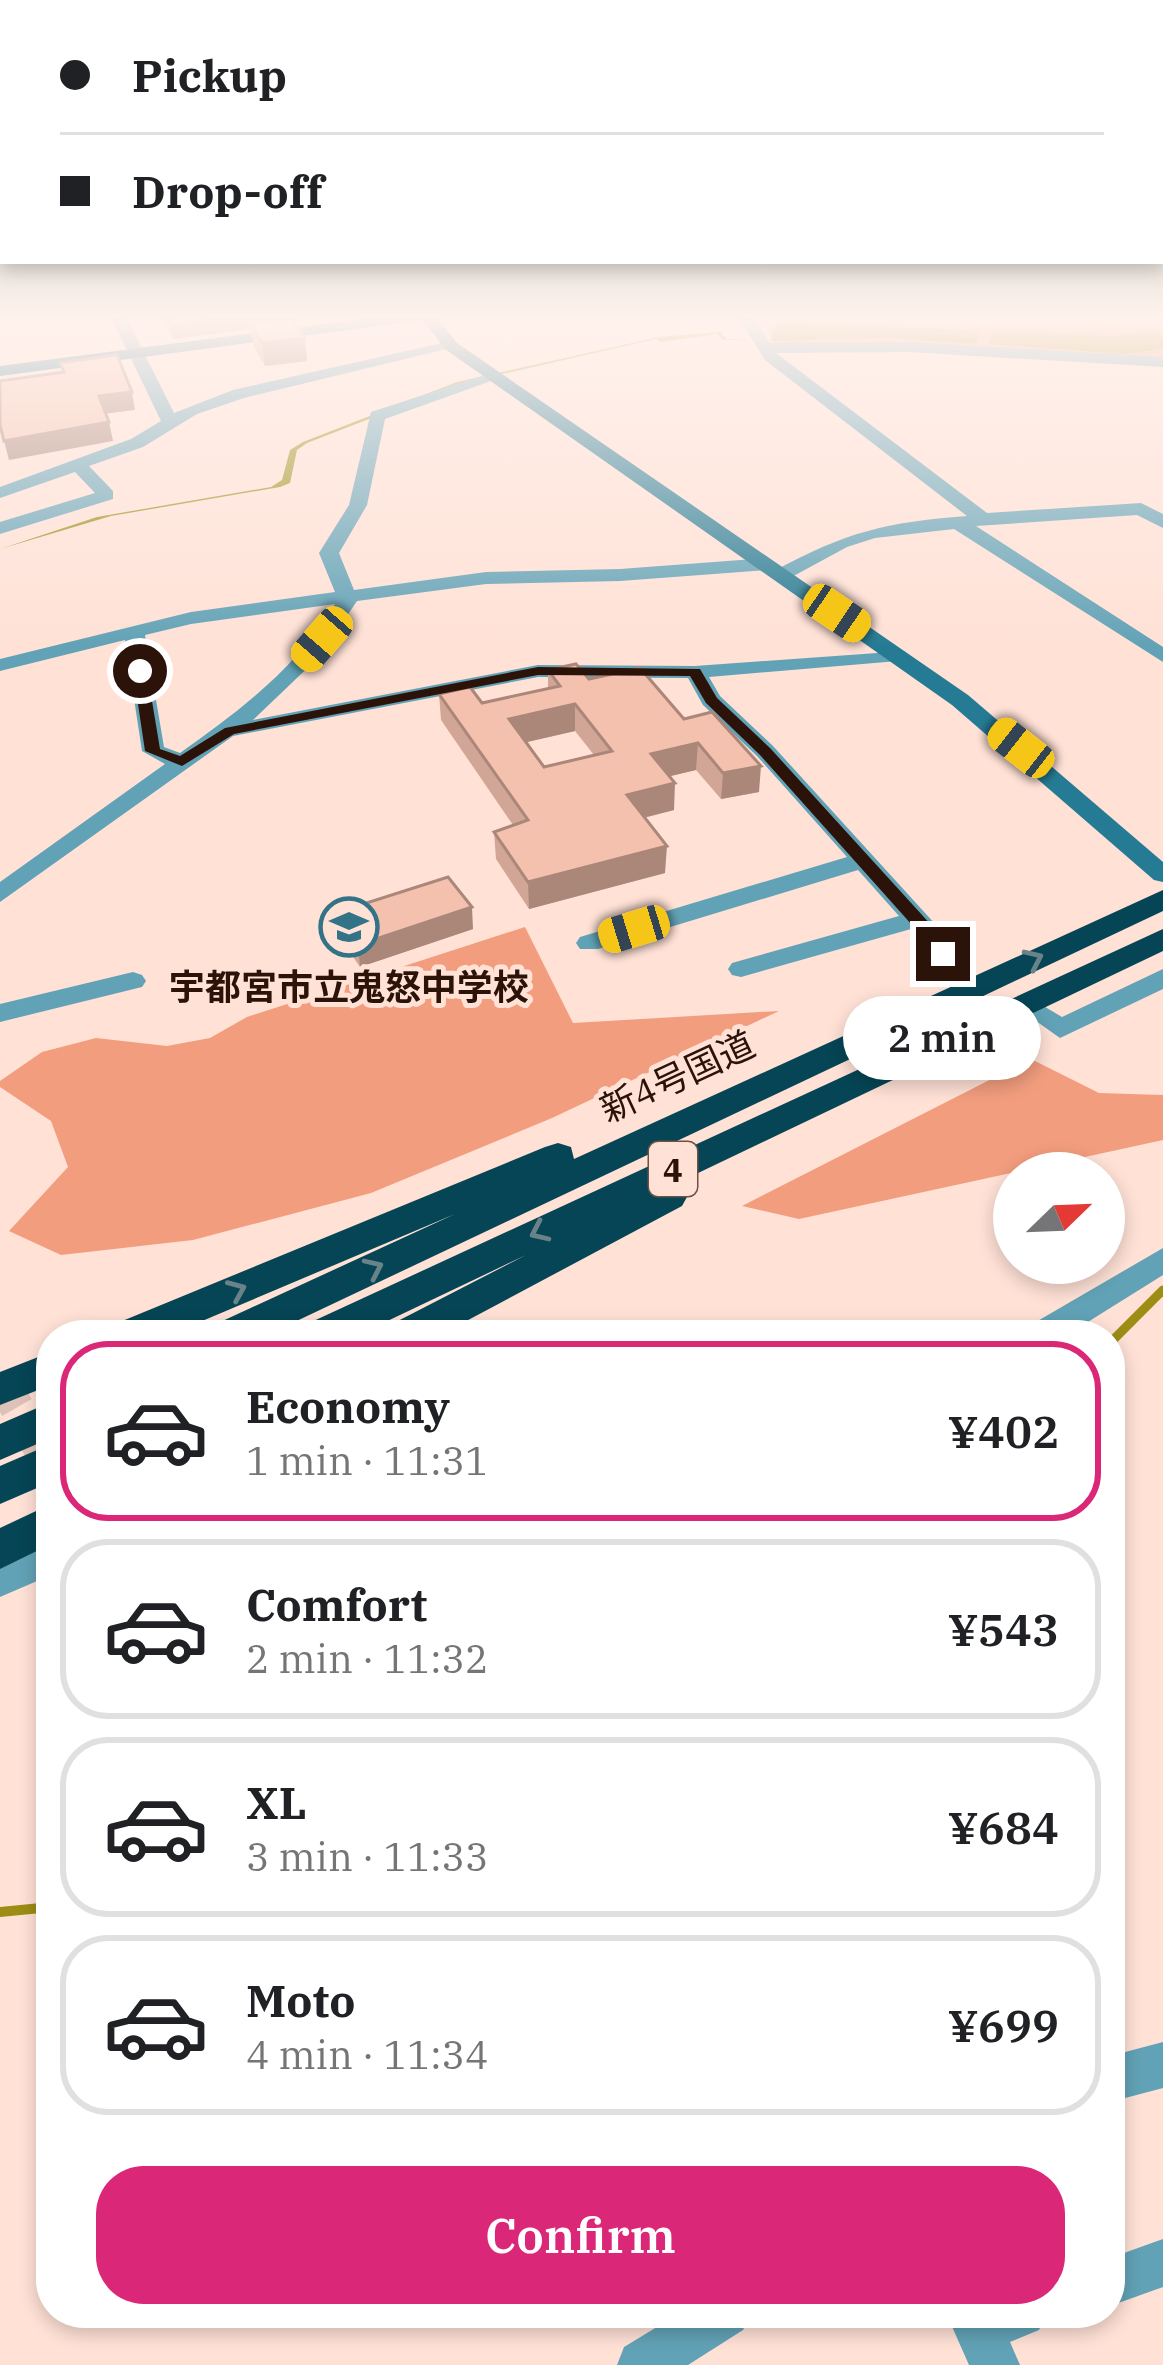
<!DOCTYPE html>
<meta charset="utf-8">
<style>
body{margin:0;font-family:"IBM Plex Serif","Noto Sans JP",serif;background:#f6f6f6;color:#202124;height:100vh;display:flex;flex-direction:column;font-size:45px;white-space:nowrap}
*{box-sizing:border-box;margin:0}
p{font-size:39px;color:#757577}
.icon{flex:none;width:66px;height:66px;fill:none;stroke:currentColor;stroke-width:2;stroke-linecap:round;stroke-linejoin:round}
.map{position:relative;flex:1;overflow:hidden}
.panel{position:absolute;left:36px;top:1320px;width:1089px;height:1008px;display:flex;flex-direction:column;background:#fff;border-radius:48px;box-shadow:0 6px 18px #0003}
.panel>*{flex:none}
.hud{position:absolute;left:0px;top:0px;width:1164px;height:264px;box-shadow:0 6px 18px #0003;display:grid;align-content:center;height:264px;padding:0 60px;background:#fff}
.needle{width:78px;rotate:67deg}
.buttons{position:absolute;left:993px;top:1152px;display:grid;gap:24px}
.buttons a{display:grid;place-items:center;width:132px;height:132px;border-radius:50%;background:#fff;box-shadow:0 6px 18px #0003;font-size:60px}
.end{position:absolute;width:54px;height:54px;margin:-27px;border:15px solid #2c1309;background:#fff;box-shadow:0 0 0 6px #fff}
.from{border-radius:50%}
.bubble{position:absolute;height:84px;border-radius:42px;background:#fff;box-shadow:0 6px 18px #0003;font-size:39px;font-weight:600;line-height:84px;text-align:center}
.car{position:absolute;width:36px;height:72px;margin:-36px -18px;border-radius:15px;box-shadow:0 0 9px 3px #0007;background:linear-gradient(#f5c518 24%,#345 0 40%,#f5c518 0 76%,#345 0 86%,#f5c518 0)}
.hud b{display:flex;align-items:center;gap:42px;height:114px;font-size:45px}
.hud b+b{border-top:3px solid #e0e0e0}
.hud i{width:30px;height:30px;background:#202124}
ul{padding:21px 0 0;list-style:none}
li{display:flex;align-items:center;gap:36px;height:180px;margin:0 24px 18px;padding:0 36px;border:6px solid #e0e0e0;border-radius:48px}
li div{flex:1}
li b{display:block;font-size:45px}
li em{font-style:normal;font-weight:600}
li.on{border-color:#db2777}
li>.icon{width:108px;height:108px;stroke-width:1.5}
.cta{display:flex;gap:24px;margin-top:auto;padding:24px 60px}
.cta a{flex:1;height:138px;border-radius:48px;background:#db2777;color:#fff;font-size:48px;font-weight:600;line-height:138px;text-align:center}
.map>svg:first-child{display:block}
.green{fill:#f29d7e}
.water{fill:#9d8d15}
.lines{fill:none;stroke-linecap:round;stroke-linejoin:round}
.stream-far1{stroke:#9d8d15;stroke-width:9}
.stream{stroke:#9d8d15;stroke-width:10}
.street-tunnel{stroke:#dfc2b7;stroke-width:34;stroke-dasharray:34 18;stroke-linecap:butt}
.street{fill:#62a2b6;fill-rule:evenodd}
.secondary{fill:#267b94;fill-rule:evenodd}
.highway{fill:#064555;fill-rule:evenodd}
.wall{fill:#d2a696;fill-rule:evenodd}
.shaded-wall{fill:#ab877a}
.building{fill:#f4c1af;stroke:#ab877a;stroke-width:3;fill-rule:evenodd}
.oneway{stroke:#6a8389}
.route{fill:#2c1309}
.labels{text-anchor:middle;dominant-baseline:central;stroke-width:10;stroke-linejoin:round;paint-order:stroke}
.shield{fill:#ffe1d6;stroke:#6b5146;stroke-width:3}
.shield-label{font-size:33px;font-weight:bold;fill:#2c1309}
.poi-label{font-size:36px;font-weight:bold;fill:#2c1309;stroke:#ffe1d6}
.street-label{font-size:36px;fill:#2c1309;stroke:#ffe1d6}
</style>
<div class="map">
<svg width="1163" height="2365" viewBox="0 0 1163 2365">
<rect width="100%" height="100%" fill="#ffe1d6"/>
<!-- green -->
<path class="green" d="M760 315 1163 323V361L909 347 777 348Z
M525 927 573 1023 779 1011 552 1118 371 1193 193 1240 61 1255 9 1231 68 1167 51 1121 0 1087V1081L42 1052 96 1038 167 1046 210 1038 247 1017Z
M1031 1059 1099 1093 1163 1095V1140L799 1219 742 1206Z"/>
<!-- water -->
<path class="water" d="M779 321 979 331 976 344 888 338 770 341Z
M991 331 1111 336 1154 331 1163 337V349L1124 354 989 344Z
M721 332 726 339H750L723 340 717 334 661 342 656 339 459 384 307 443 297 450 290 483 280 487 111 516 0 549 97 517 271 487 282 480 290 450 303 442 457 382 659 337Z"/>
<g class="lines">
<!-- stream-far1 -->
<path class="stream-far1" d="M1110 1343 1163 1290"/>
<!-- stream -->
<path class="stream" d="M0 1912 51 1907"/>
<!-- street-tunnel -->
<path class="street-tunnel" d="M0 1378 51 1467"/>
<!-- street -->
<path class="street" d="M110 315H125L174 413 233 390 451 341 459 346 244 398 197 414 143 447 89 466 113 491V499L0 534V522L95 493 75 472 0 498V487L131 439 161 421Z
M737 315H751L770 343 909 342 1163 357V367L909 352 776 353 987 513 1141 503 1163 514V528L1137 515 976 526 1163 647V662L954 529 875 538 847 547 788 579H774V571C846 532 886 522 967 516L765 360Z
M491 373 505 376 385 419 367 505 339 553 354 590 486 572 620 569 766 558 776 564 766 570 620 581 486 584 357 601 320 656 253 720 538 665 695 666 905 651V659L898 661 709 677 720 696 773 746 946 936 956 954 952 960H934L911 929 741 977 732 975 728 969 732 963 899 916 858 870 598 949H580L576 943 580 937 847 857 757 756 703 705 688 678 538 677 233 736 0 902V882L165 764 142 751 125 640 0 671V659L191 612 335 592 319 553 349 505 371 412ZM335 604C297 668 239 711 180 753L164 747 145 635 191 624Z
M1163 969V989L1060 1038 1012 1004 1025 995 1062 1017Z
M133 972 142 975 146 981 142 987 0 1022V1004Z
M1163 1248V1275L1067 1335H1025L1029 1326Z
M51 1541V1575L0 1597V1563Z
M1163 2042V2088L1110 2102V2056Z
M1163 2239V2287L1110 2306V2258Z
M680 2313H751L743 2330 688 2365H617L624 2347Z
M946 2313H1047L1039 2330 1010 2342 1020 2365H969Z"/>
<!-- secondary -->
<path class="secondary" d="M394 315H435L457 343 968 695 1163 862V882L1154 880 952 705 445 349 423 320 0 376V366Z"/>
<!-- highway -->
<path class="highway" d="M1163 890V911L267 1335H210L216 1324 455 1214 169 1335H109L115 1324 545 1147 558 1143 571 1147 574 1159Z
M1163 929V951L673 1185 682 1188 687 1197 682 1206 440 1335H386L392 1324 526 1255 358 1335H301L307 1324Z
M51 1352V1385L0 1405V1372Z
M51 1402V1438L0 1460V1424Z
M51 1444V1482L0 1504V1466Z
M51 1504V1544L0 1569V1528Z"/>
</g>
<!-- wall -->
<path class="wall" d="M160 315H284V320L305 338 307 361 265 366 254 347 251 329 173 339Z
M548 670 589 679 684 719 759 792 721 799 696 770 669 776 674 810 644 818 665 873 529 909 496 859 494 832 513 825 441 720 439 694 482 703 548 689ZM575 731 594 755 544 767 526 742Z
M335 913 473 929 360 967 338 935Z"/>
<!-- shaded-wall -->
<path class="shaded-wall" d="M257 315H284L285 325 251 324V329L173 339 171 325Z
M305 338 307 361 265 366 262 343Z
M132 392 135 410 103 414 99 396Z
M109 422 113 441 9 460 4 441Z
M575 704V731L510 746 509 719Z
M698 743 696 770 650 781 651 754Z
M761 766 759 792 721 799 723 773Z
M675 783 674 810 626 822 627 795Z
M667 846 665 873 529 909 528 882Z
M472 907 473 929 360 967 358 945Z"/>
<!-- building -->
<path class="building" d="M165 315H257L171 325Z
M293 319 305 338 262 343 251 324Z
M117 355 132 392 99 396 109 422 4 441 0 425V381L64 372 60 363Z
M576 664 589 679 640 668 684 719 712 712 761 766 723 773 698 743 651 754 675 783 627 795 667 846 528 882 494 832 528 820 439 694 470 687 482 703 560 686 548 670ZM575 704 612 751 544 767 509 719Z
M448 877 472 907 358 945 335 913Z"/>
<!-- one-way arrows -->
<defs><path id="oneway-chevron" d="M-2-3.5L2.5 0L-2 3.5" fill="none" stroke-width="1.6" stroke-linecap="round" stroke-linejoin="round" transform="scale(3)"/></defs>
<g class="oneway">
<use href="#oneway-chevron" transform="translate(1034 959) rotate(-25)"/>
<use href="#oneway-chevron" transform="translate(539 1232) rotate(155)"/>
<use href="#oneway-chevron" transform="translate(374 1268) rotate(-25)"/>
<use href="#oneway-chevron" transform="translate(237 1290) rotate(-23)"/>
</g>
<!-- sky -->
<linearGradient id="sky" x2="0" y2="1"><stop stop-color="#8aa494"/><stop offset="0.49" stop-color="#fff2ed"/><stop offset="1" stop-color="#fff2ed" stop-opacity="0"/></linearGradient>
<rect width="1163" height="646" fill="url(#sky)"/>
<!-- route -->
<path class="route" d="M140 667 147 671 160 749 180 756 225 728 538 667 700 669 717 698 770 748 943 938 951 954 937 958 929 944 760 755 706 703 690 676 538 675 234 734 182 766 145 751 133 671Z"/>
<!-- icons -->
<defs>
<g id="school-ring" transform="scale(3)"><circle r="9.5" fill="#ffe1d6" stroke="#337387" stroke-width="1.5"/><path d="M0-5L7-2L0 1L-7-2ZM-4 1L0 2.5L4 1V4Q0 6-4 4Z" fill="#337387"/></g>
</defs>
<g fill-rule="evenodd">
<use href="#school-ring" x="349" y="927"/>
</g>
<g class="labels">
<!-- shield labels -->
<rect class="shield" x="649" y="1142" width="48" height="54" rx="9"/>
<g class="shield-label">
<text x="673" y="1169">4</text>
</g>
<!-- poi labels -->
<g class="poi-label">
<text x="349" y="986">宇都宮市立鬼怒中学校</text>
</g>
<!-- street labels -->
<g class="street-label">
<text transform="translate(677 1076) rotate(-25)">新4号国道</text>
</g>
</g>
</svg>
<div class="buttons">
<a><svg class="needle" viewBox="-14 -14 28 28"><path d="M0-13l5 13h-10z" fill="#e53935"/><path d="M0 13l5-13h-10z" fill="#757577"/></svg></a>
</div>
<i class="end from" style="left:140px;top:671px"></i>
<i class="end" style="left:943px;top:954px"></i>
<div class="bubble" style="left:843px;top:996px;width:198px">2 min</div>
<i class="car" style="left:837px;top:613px;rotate:124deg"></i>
<i class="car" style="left:322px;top:639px;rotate:221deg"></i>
<i class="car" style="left:1021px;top:748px;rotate:308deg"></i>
<i class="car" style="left:634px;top:929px;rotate:253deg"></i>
<div class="hud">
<b><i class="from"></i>Pickup</b>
<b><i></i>Drop-off</b>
</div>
<section class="panel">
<ul>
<li class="on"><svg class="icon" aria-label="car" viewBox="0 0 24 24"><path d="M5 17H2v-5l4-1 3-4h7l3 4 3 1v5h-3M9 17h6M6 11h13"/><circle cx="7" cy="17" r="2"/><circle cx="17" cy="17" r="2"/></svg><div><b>Economy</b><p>1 min · 11:31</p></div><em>¥402</em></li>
<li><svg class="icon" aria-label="car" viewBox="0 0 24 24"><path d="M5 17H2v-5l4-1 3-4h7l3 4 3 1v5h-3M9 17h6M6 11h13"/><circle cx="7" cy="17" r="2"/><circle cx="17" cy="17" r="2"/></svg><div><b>Comfort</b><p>2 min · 11:32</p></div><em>¥543</em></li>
<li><svg class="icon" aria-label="car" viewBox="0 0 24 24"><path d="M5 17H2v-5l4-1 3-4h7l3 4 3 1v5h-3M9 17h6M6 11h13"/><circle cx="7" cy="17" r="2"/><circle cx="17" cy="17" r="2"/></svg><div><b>XL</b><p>3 min · 11:33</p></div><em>¥684</em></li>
<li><svg class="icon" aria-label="car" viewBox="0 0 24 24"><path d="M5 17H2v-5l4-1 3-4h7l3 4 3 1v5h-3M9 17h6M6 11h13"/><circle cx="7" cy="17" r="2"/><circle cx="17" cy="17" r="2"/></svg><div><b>Moto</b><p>4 min · 11:34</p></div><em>¥699</em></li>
</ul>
<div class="cta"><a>Confirm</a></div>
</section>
</div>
